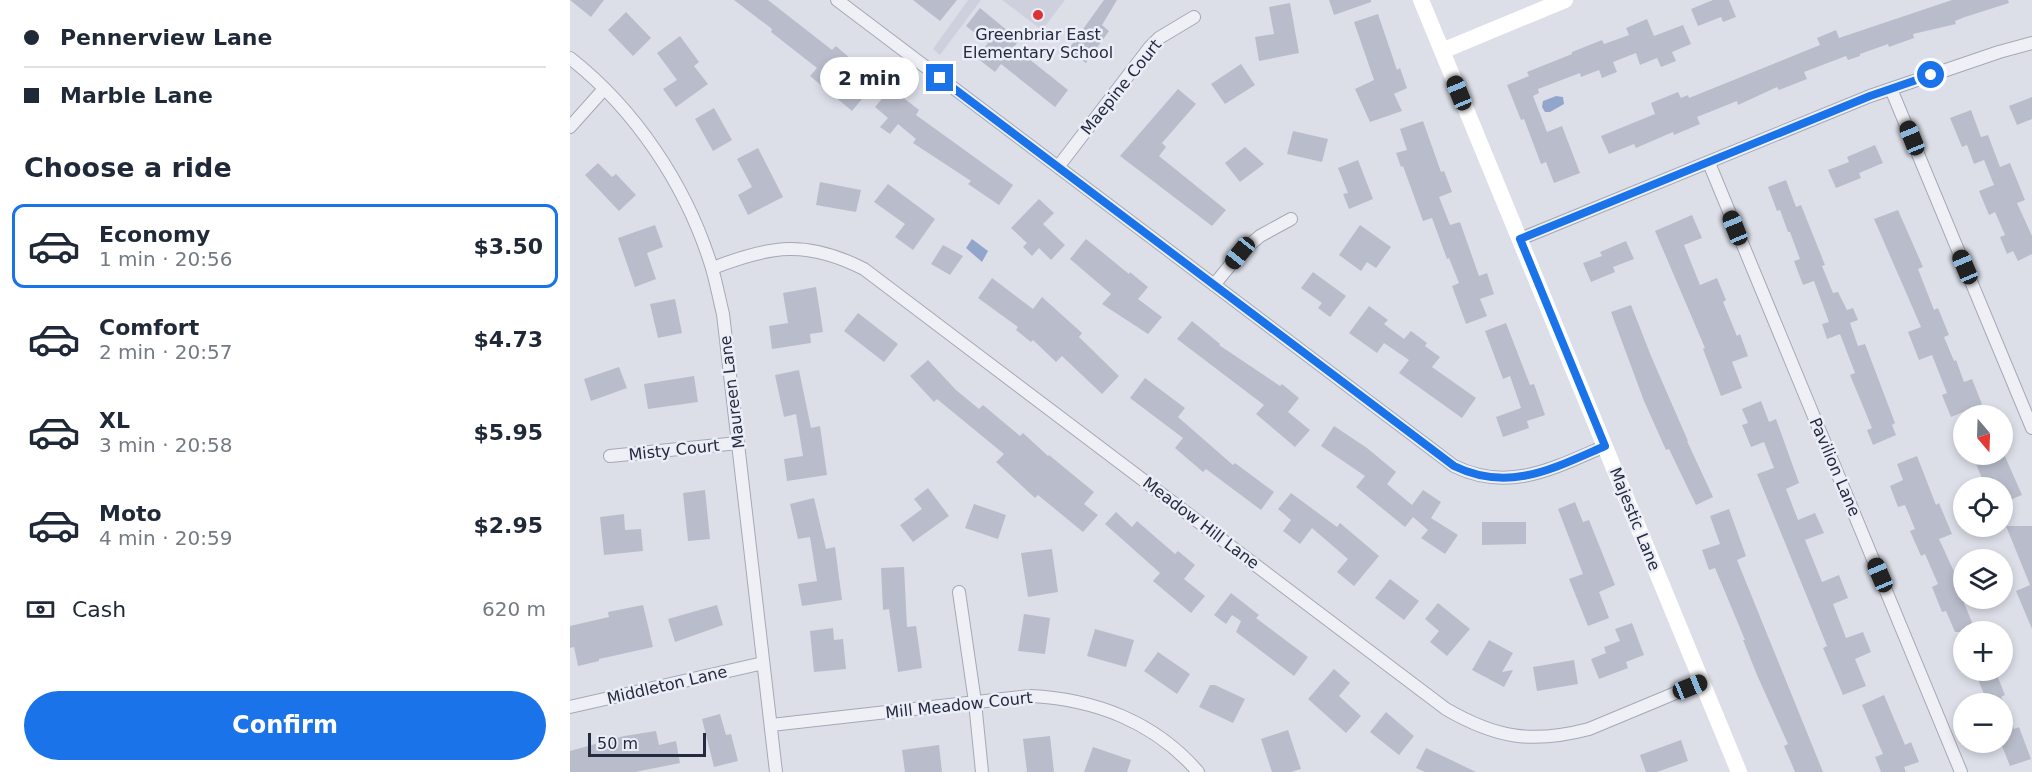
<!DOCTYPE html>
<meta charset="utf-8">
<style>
body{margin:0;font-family:"DejaVu Sans",sans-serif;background:#f6f6f7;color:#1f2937;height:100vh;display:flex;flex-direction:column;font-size:22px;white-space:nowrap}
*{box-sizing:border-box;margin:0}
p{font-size:20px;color:#747a83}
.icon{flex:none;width:33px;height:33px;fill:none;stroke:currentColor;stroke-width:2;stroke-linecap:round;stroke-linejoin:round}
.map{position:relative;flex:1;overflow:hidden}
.side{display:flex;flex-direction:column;background:#fff;width:570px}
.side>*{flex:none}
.banner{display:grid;align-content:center;height:132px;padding:0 24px;background:#fff}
.needle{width:39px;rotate:161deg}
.buttons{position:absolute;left:1383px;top:405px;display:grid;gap:12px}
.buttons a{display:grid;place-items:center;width:60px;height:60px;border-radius:50%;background:#fff;box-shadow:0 3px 9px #0003;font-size:30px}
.scale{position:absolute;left:18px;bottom:15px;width:118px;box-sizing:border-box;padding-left:6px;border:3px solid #242a40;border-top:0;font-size:16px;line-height:21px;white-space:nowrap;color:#242a40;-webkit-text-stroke:4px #ebeef6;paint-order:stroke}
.end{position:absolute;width:27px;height:27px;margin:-14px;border:8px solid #1a73e8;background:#fff;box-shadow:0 0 0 3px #fff}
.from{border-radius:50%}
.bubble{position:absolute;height:42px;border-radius:21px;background:#fff;box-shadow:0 3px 9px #0003;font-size:20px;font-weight:600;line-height:42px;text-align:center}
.car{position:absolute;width:18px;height:36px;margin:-18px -9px;border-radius:8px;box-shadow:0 0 4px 2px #0007;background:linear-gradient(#222 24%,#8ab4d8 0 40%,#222 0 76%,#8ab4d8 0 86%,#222 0)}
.banner b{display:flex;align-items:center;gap:21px;height:57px;font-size:22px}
.banner b+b{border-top:2px solid #e0e1e3}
.banner i{width:15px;height:15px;background:#1f2937}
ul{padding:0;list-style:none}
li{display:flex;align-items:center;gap:18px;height:84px;margin:0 12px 9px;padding:0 12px;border:3px solid transparent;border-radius:12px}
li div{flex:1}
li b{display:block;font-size:22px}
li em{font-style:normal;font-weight:600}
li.current{border-color:#1a73e8}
li>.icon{width:54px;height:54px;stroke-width:1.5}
h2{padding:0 24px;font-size:27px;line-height:72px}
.pay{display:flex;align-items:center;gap:15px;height:66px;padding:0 24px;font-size:22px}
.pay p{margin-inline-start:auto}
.action{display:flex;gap:12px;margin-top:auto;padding:12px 24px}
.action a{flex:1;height:69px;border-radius:36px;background:#1a73e8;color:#fff;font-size:24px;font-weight:600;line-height:69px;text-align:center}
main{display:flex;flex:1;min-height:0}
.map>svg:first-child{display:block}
.built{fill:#ced1dd}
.water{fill:#92a6cc}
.building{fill:#b9bdcb}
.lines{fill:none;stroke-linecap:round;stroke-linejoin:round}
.street-casing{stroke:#a5a9b6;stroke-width:14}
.street{stroke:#eff0f6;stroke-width:12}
.secondary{stroke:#fff;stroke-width:16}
.route{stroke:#1a73e8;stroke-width:8}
.poi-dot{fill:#dc3332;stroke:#ebeef6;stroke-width:2}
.labels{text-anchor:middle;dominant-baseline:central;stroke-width:5;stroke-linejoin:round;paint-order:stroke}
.poi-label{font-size:16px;fill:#242a40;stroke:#ebeef6}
.street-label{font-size:16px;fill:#242a40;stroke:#ebeef6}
</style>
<main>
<section class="side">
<div class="banner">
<b><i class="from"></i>Pennerview Lane</b>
<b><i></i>Marble Lane</b>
</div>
<h2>Choose a ride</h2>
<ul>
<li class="current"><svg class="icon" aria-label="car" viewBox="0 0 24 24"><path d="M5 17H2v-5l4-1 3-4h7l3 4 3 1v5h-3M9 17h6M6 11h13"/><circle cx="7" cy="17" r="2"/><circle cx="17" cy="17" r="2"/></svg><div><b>Economy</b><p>1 min · 20:56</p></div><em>$3.50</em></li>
<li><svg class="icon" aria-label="car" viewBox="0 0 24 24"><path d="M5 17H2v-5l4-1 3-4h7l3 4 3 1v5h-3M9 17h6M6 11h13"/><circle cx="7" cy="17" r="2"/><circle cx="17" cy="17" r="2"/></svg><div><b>Comfort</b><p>2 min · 20:57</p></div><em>$4.73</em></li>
<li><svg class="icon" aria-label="car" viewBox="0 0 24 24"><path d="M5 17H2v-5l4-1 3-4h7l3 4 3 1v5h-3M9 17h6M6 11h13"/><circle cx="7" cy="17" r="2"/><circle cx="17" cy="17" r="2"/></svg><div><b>XL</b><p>3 min · 20:58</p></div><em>$5.95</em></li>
<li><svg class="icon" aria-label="car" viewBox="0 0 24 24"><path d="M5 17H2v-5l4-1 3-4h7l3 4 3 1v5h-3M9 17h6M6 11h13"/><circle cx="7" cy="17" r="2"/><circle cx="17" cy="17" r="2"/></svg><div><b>Moto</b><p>4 min · 20:59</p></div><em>$2.95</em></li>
</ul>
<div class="pay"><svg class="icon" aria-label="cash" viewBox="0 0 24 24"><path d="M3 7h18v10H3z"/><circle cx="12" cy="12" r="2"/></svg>Cash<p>620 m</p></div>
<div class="action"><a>Confirm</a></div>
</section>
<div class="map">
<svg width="1462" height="772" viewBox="0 0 1462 772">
<rect width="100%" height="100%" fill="#dcdfe8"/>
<!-- built -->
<path class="built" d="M398 0H411L370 55 363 49Z
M432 0H495L472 30Z"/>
<!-- water -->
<path class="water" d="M986 96 993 97 994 104 980 112H975L972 107 973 101Z
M402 239 418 251 412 262 396 248Z"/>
<!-- building -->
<path class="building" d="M0 0H34L21 17Z
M164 0H198L262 50 266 46 282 60 271 73 296 94 282 111 240 76 247 68 201 32 202 29Z
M343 0H387L370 21Z
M534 0H547L532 25 539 31 516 63 498 50Z
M759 0H801V2L764 15Z
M1143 0H1159L1166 17 1153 22 1151 17 1128 26 1121 9Z
M1382 0H1438L1439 3 1395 17 1385 21 1386 24 1343 34 1344 38 1319 47 1318 44 1290 54V56L1278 60 1276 56 1234 72 1237 79 1209 90 1207 87 1168 105 1167 101 1127 117 1130 124 1104 135 1103 132 1066 148 1064 144 1039 154 1031 136 1085 114 1081 103 1108 92 1111 98 1118 95 1119 98 1250 45 1247 38 1266 30 1269 38Z
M720 3 729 53 689 61 685 37 704 34 699 7Z
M410 8 449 40 444 47 498 90 485 107 431 64 425 72 407 58 418 43 396 26Z
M56 12 81 38 63 56 38 30Z
M808 14 827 70 830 68 837 88 824 94 832 111 800 122 785 89 804 80 784 22Z
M1077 19 1084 36 1113 25 1121 44 1102 52 1106 61 1091 67 1087 58 1070 65 1066 53 1043 62 1047 72 1032 78 1029 70 1011 77 1010 73 968 89 969 93 963 96 977 132 992 126 1010 173 984 183 976 162 971 164 954 119 951 120 937 85 959 76 957 72 1002 54V52L1032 40 1034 44 1059 35 1056 28Z
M110 36 129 62 124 66 138 84 106 107 93 89 107 80 87 53Z
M671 64 685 85 655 104 641 84Z
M321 88 349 110 346 115 443 185 429 205 398 184 401 181 343 143 346 139 328 124 320 134 310 127 318 118 305 107Z
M608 89 626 104 592 143 596 147 589 156 656 210 642 226 550 156Z
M1462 97V119L1447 125 1439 106Z
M144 108 162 140 143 151 125 119Z
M1401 110 1411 137 1418 135 1430 167 1440 163 1455 200 1447 203 1462 236V254L1448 261 1443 251 1437 254 1430 237 1435 235 1425 212 1419 215 1409 191 1424 185 1414 160 1404 164 1397 145 1392 147 1380 118Z
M853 121 871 172 874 171 882 192 869 197 880 225 890 222 909 276 917 273 924 294 910 299 917 316 896 324 882 286 889 283 879 258 877 259 862 218 853 221 833 166 831 167 826 153 837 150 830 129Z
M723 131 758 139 752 162 717 154Z
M1305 145 1313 163 1289 173 1291 178 1266 188 1258 170 1279 162 1277 157Z
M675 147 694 164 670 182 655 163Z
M188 148 213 197 178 215 168 195 182 187 167 159Z
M788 160 803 199 779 209 773 194 778 193 768 168Z
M28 163 42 177 46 174 66 195 49 211 15 175Z
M1216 180 1226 207 1231 205 1255 265 1252 266 1263 293 1268 292 1277 310 1283 308 1288 320 1280 323 1288 346 1295 344 1325 423 1322 425 1326 435 1303 445 1297 430 1302 428 1280 375 1285 373 1270 334 1257 339 1252 324 1259 322 1244 281 1233 285 1224 261 1230 259 1220 232H1218L1210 210 1207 211 1198 187Z
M250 182 291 190 286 212 246 205Z
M318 184 365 219 343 250 325 237 335 224 304 202Z
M469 199 484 213 473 224 495 245 481 260 469 248 462 256 453 247 457 243 441 228Z
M1328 210 1353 267 1348 269 1364 310 1368 308 1379 335 1374 337 1384 361 1386 360 1394 382 1402 379 1412 404 1381 417 1372 395 1377 393 1362 355 1349 360 1338 332 1351 327 1304 219Z
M1122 215 1132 238 1114 245 1130 285 1147 278 1156 300 1153 302 1167 336 1170 334 1178 356 1162 362 1172 388 1151 396 1133 349 1135 348 1085 231Z
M85 225 93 247 77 253 86 279 65 287 48 238Z
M790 225 821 247 806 268 797 262 791 271 769 255Z
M516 239 559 274 560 272 578 287 568 299 592 317 578 334 532 304 541 294 500 259Z
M1056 241 1064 259 1043 267 1045 272 1021 282 1013 263 1032 256 1030 252Z
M373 245 393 256 380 275 361 264Z
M743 272 776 296 760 317 748 308 752 303 731 288Z
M422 278 463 309 472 297 512 333 509 337 549 376 532 394 492 356 486 362 463 340 461 342 446 330 448 327 408 298Z
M246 287 253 332 240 334 241 343 202 349 199 326 218 323 213 293Z
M105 299 112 333 88 338 80 304Z
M1061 305 1081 356 1118 441H1117L1143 497 1126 505 1099 449 1096 450 1074 401 1041 312Z
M799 306 818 320 814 324 834 339 841 331 857 343 855 346 870 357 862 367 906 398 892 418 829 373 839 360 814 343 807 353 779 333Z
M288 313 328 344 314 362 274 331Z
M622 321 650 344 649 345 710 386 712 384 729 398 718 412 740 430 725 447 686 414 694 405 607 339Z
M936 323 960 385 964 384 975 415 957 421 959 428 933 437 926 417 951 408 940 376 933 379 915 331Z
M358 360 386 390 409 409 413 405 450 436 453 433 478 456 479 455 524 492 514 504 528 515 513 532 468 495 465 498 426 462 434 454 367 399 364 402 340 376Z
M49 367 57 388 21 401 14 379Z
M229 370 241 428 250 426 257 475 217 481 214 459 233 456 226 414 214 417 205 375Z
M124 376 128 402 78 409 74 384Z
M575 378 615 408 608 417 663 465 665 463 704 492 691 510 636 469 633 472 605 448 613 438 560 398Z
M1191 401 1199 422 1206 419 1229 483 1216 489 1228 520 1245 513 1254 533 1235 540 1252 582 1269 575 1278 598 1263 604 1276 638 1293 632 1301 652 1285 659 1296 686 1273 695 1253 648 1257 646 1187 474 1204 468 1194 442 1181 447 1172 425 1178 423 1172 409Z
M764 426 797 448 826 472 817 484 842 505 853 490 871 502 861 518 888 535 875 554 851 538 858 530 843 517 835 527 786 487 795 476 751 446Z
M1433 452 1452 495 1432 503V488H1416L1402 454H1432Z
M1347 456 1366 505 1369 503 1382 534 1369 539 1387 578 1394 576V603L1406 632H1385L1376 611 1372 612 1362 587 1368 584 1355 554 1351 556 1340 531 1345 529 1335 505 1328 507 1320 486 1333 480 1327 464Z
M358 488 379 516 343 542 330 525 352 509 344 499Z
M135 490 140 539 118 541 113 493Z
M721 493 767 527 770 523 809 556 784 586 767 572 778 559 742 528 730 544 713 531 721 520 708 509Z
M244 498 256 549 265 547 272 600 232 606 228 584 247 581 240 537 228 539 220 504Z
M1005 502 1013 522 1019 520 1045 585 1029 592 1039 618 1018 626 999 579 1013 574 988 509Z
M404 504 436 515 428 539 395 528Z
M1159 509 1176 556 1167 560 1253 772H1225L1214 746 1218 744 1187 675 1173 640H1175L1145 568 1139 570 1132 550 1150 544 1140 516Z
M546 512 562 527 567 521 605 554 608 551 625 565 614 579 635 596 621 613 583 581 590 573 535 524Z
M54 514 55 530 71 529 73 551 34 555 30 517Z
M912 522H956V544L912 545Z
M1436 526H1462V629L1446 591 1460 585Z
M482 549 488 592 458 597 451 553Z
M334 567 337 627 346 626 352 668 328 672 319 609 313 610 311 568Z
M820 579 849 601 834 620 805 598Z
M661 593 689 615 686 618 738 657 724 676 666 632 671 621 662 615 656 624 644 615Z
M868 603 900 629 877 656 860 642 869 631 855 619Z
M73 605 83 647 29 659V661L8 666 4 647 0 648V626L39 617 38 612Z
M147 605 153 625 105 642 98 619Z
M454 614 480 618 475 654 448 651Z
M1062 623 1074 655 1056 662 1058 668 1029 679 1021 659 1036 653 1034 647 1050 641 1045 629Z
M263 628 264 640 273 639 276 669 244 672 240 631Z
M525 629 564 640 556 667 517 656Z
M919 640 943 653 932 672 943 670 934 687 902 670Z
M588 652 620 674 607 694 574 671Z
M1004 660 1008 684 967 691 963 667Z
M764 669 780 683 769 696 791 716 776 733 738 699Z
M1422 670H1425L1435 695 1431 697 1444 729 1449 727 1461 759 1440 766 1432 746V704H1418L1407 677Z
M640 685H645L675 699 663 723 629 707Z
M1314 695 1335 745 1341 742 1349 762 1334 767 1336 772H1311L1305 757 1313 754 1292 705Z
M816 712 844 736 829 755 800 732Z
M150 714 156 735 161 734 168 761 144 767 132 719Z
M718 730 731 769 721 772H702L691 739Z
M86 731 89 745 106 741 110 763 65 772H0V751L54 736Z
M480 736 484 772H457L453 739Z
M1111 740 1118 761 1087 772H1076L1070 755Z
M369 745 372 772H335L332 750Z
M523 747 561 760 557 772H514Z
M856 748 906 772H855L846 768Z"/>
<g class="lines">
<!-- street casing -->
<g class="street-casing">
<path id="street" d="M267 0 884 466C939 493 984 468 1035 446
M0 58C65 109 116 185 141 265 146 281 149 298 153 314L206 772
M1321 89 1462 428
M0 127 34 89
M1139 163 1391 772
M488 167 580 47 589 38 624 17
M950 239 1300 96 1429 52 1462 43
M143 268C201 245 237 240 294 269L876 709C926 738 962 744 1019 729L1132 682
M644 285 670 253 690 236 721 219
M40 456 168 443
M389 592 405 702 412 772
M0 707 193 663
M201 725 460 696C525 699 585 722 628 772"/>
</g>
<!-- street -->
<use href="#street" class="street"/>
<!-- secondary -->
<path class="secondary" d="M851 0 1169 772
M872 51 995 0"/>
</g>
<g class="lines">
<!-- route -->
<path class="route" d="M370 78 884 466C939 493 984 468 1035 446L950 239 1300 96 1361 75"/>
</g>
<!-- markers -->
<circle class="poi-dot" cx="468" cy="15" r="6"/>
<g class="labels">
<!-- poi labels -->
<g class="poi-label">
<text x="468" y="34">Greenbriar East<tspan x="468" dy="18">Elementary School</tspan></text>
</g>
<!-- street labels -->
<g class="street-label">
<text transform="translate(551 87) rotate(-51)">Maepine Court</text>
<text transform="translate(162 392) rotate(-97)">Maureen Lane</text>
<text transform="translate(104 450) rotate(-6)">Misty Court</text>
<text transform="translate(1265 467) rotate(67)">Pavilion Lane</text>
<text transform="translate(1065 519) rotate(68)">Majestic Lane</text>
<text transform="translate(631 523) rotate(37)">Meadow Hill Lane</text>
<text transform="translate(97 685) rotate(-13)">Middleton Lane</text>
<text transform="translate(389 705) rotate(-6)">Mill Meadow Court</text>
</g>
</g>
</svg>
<div class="buttons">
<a><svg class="needle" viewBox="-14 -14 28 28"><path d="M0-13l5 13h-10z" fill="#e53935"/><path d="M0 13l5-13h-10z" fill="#747a83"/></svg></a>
<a><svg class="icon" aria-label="locate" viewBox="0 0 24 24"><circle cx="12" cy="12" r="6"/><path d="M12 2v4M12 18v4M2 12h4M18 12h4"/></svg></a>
<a><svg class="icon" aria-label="layers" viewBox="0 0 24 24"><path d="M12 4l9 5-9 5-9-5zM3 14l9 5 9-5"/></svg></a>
<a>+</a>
<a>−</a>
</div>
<div class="scale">50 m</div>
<i class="end from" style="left:1361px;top:75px"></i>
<i class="end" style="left:370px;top:78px"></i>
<div class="bubble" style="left:250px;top:57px;width:99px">2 min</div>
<i class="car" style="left:889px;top:93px;rotate:338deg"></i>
<i class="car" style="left:1342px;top:138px;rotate:338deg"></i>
<i class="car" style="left:1165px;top:228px;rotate:338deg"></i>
<i class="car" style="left:670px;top:253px;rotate:219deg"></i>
<i class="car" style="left:1395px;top:267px;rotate:337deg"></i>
<i class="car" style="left:1310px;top:575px;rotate:337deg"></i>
<i class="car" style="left:1120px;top:687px;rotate:68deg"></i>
</div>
</main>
